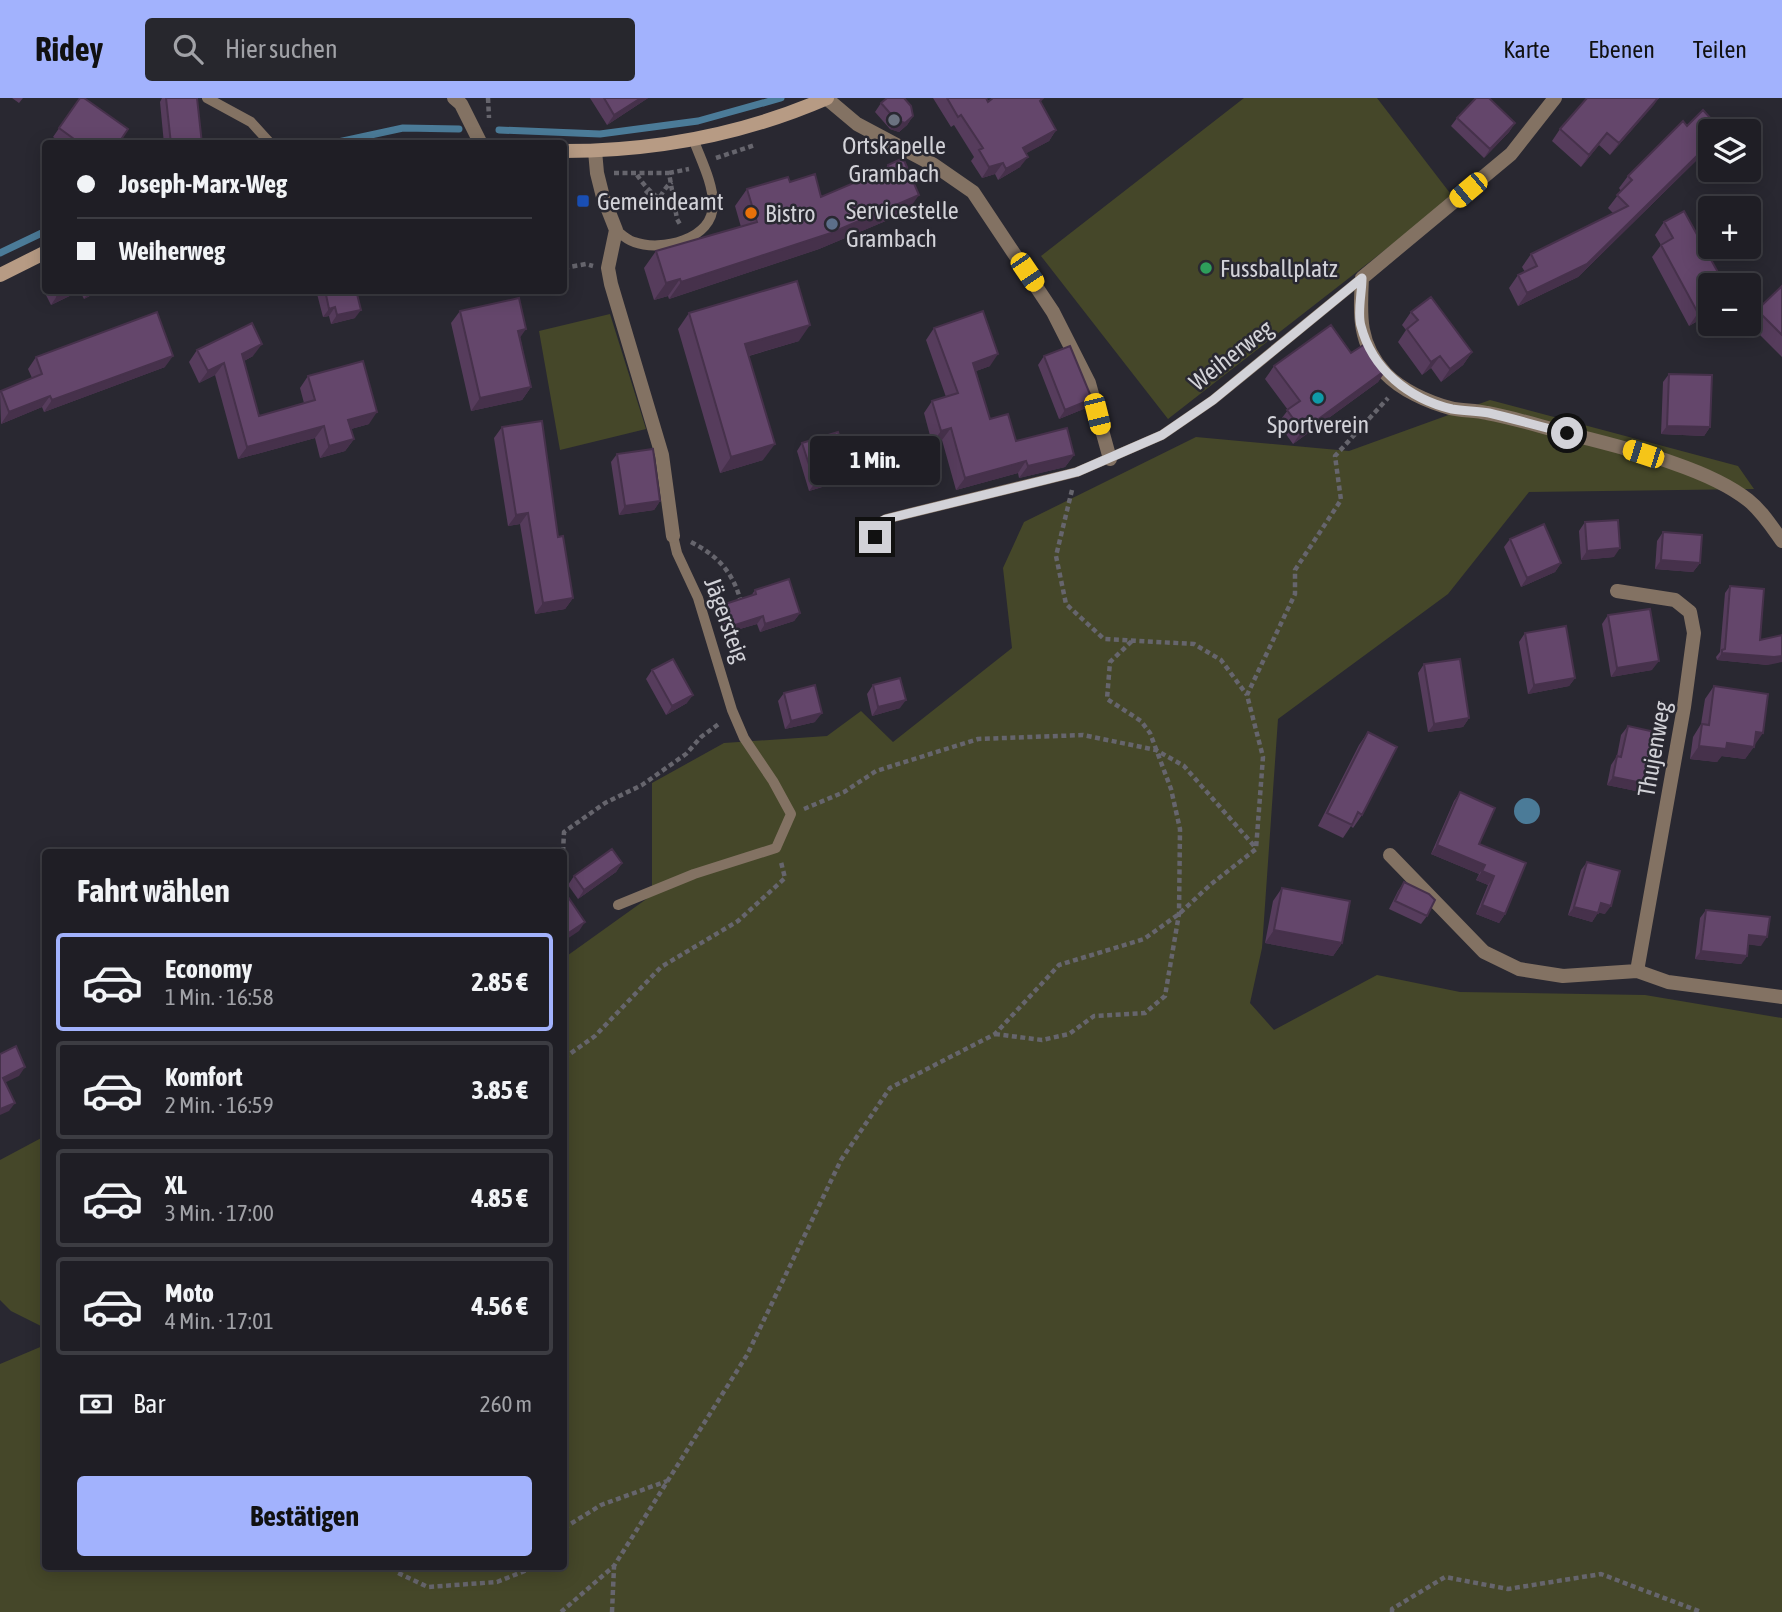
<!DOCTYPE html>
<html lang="de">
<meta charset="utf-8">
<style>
body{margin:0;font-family:"Asap Condensed",sans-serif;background:#27272d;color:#f1f3f6;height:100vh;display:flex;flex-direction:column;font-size:26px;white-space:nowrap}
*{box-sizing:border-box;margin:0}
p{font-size:23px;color:#a1a2a7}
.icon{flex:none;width:38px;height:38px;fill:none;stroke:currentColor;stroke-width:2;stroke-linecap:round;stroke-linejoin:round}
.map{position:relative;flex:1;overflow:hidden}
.details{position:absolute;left:42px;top:751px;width:525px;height:721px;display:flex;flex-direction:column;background:#1f1e25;border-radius:7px;box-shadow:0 4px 18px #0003,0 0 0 2px #3c3c42}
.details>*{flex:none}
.banner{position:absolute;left:42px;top:42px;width:525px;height:154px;border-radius:7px;box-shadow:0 4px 18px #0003,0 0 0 2px #3c3c42;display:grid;align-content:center;height:154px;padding:0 35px;background:#1f1e25}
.controls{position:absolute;left:1698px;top:21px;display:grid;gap:14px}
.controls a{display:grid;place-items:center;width:63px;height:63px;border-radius:7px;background:#1f1e25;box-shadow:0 4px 18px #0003,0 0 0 2px #3c3c42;font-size:35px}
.end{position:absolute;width:32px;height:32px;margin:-16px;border:9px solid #d2d2d8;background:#111;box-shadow:0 0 0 4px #111}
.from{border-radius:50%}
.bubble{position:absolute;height:49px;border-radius:7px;background:#1f1e25;box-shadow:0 4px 18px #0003,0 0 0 2px #3c3c42;font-size:23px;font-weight:700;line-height:49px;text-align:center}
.car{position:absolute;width:21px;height:42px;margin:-21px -10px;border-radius:9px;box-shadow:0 0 5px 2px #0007;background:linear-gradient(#f5c518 24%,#345 0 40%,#f5c518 0 76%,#345 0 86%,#f5c518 0)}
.banner b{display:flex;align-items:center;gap:24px;height:66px;font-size:26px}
.banner b+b{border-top:2px solid #3c3c42}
.banner i{width:18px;height:18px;background:#f1f3f6}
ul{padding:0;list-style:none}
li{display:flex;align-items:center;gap:21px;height:98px;margin:0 14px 10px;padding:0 21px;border:4px solid #3c3c42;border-radius:7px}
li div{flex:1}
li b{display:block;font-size:26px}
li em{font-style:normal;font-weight:700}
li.selected{border-color:#a2b2fd}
li>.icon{width:63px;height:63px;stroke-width:1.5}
h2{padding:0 35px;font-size:32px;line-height:84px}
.pay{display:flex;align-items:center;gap:18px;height:77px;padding:0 35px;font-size:26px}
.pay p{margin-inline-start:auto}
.action{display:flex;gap:14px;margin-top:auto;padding:14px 35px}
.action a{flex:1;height:80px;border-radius:7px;background:#a2b2fd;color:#111;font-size:28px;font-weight:700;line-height:80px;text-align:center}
header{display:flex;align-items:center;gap:42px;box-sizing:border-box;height:98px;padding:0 35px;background:#a2b2fd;color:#111}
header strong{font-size:33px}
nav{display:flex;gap:38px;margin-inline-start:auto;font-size:24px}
.search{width:490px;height:63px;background:#27272d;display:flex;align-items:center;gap:18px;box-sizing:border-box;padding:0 24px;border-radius:7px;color:#a1a2a7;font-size:26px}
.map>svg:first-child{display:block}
.green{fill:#454729}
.water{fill:#4b7b98}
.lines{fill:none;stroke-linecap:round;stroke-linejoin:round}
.stream{stroke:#4b7b98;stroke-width:7}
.path{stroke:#66656d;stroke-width:4.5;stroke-dasharray:5 3.5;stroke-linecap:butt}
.lane{stroke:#837263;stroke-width:10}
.street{stroke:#837263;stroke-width:14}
.secondary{stroke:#b79b84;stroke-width:14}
.wall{fill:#563c5c}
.shaded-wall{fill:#46314b}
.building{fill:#64466b;stroke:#46314b;stroke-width:2}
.route{stroke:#d2d2d8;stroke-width:9}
.worship-dot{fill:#6b7280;stroke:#292831;stroke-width:2.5}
.transit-dot{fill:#1a4fb4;stroke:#292831;stroke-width:2.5}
.food-dot{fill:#e8710a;stroke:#292831;stroke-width:2.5}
.service-dot{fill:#5c6f8a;stroke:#292831;stroke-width:2.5}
.leisure-dot{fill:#2e9e5b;stroke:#292831;stroke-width:2.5}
.culture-dot{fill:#0f9aa8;stroke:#292831;stroke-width:2.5}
.labels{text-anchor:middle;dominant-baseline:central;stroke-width:5;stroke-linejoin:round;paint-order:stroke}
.poi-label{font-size:24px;fill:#d2d2d8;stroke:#292831;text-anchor:start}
.street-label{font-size:24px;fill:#d2d2d8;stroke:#292831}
</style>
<header>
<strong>Ridey</strong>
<div class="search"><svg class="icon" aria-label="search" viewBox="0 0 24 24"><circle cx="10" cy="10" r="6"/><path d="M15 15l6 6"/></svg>Hier suchen</div>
<nav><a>Karte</a><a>Ebenen</a><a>Teilen</a></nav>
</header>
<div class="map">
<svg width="1782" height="1514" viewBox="0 0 1782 1514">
<rect width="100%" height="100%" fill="#292831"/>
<!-- green -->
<path class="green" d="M1244 0H1377L1453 99 1168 321 1041 158Z
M610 216 646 331 560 352 539 233Z
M1490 302 1738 368 1754 391 1529 394 1448 496 1278 621 1262 850 1250 905 1274 932 1377 877 1460 894 1645 897 1782 920V1514H0V1266L45 1247 46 1468H564V860L652 797V685L724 645 827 638 861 613 893 644 1012 550 1003 470 1024 424 1196 339 1349 353Z
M45 1038V1230L11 1213 0 1202V1062Z"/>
<!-- water -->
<path class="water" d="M1514 713a13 13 0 1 1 26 0a13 13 0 1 1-26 0Z"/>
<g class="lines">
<!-- stream -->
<path class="stream" d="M499 32 600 36 698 23 781 0
M329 46 403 30 459 31
M0 155 46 133"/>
<!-- path -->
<path class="path" d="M488 0 489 20
M716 60 755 47
M614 75H669L677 121 681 128
M669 75 689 71
M637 77C646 90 658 104 674 105
M649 92 644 97 642 105 644 109 650 111C660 104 661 92 672 84
M564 170 586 166 593 168
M1072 392 1056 458 1066 506 1104 541 1194 546 1221 562 1247 597
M691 444C718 458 733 474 741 504
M804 711 844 694 876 673 978 641 1083 637 1156 652 1184 668 1256 750
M563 754 564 734 605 705 642 687 686 656 701 639 720 625
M995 936 1042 942 1069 936 1094 918 1145 915 1165 898 1179 816 1180 731 1171 691 1150 635 1141 623 1107 601 1110 564 1132 543
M564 960 595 938 661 869 738 823 785 780 781 764
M564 1430 601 1407 667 1383
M397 1468 396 1474 428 1489 497 1484 527 1472 531 1468
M561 1514 614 1468 747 1257 841 1062 890 990 995 936 1059 867 1144 841 1179 816 1210 787 1256 751 1263 659 1247 597 1295 496V472L1341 402 1335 358 1388 300
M612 1514 614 1469
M1392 1514V1511L1445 1479 1508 1491 1601 1476 1701 1514"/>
<!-- lane -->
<path class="lane" d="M207 0 251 24 271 46
M616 132C622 137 627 142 634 144 661 154 713 142 713 106 713 85 701 62 694 43
M875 439 877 426 886 421 1077 374 1162 337 1213 302 1362 180
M618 807 694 776 776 750 791 716 773 683 744 640 732 612 698 500 677 455 673 438"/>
<!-- street -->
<path class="street" d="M454 0 461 6 481 46
M826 0 857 26 934 67 973 94 1053 214 1089 285 1110 361
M1555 0 1511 56 1362 180C1360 217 1358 245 1385 275 1401 292 1428 304 1450 310 1462 313 1475 312 1487 315 1515 320 1542 329 1570 336 1623 350 1705 368 1748 402 1762 413 1772 429 1782 443
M595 53 597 75 603 99 616 132 608 170 611 186 662 357 673 438
M1617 493 1675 502 1690 514 1694 535 1684 609 1637 873
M1390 757 1484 854 1519 871 1563 878 1637 873 1668 884 1782 899"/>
<!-- secondary -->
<path class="secondary" d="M564 53C656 53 742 37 827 0
M0 177 46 154"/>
</g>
<!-- wall -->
<path class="wall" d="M12 0H23L19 5Z
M80 0 118 46H63L53 39Z
M162 0H197L202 46H164L160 4Z
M590 0H648L607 27Z
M933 0H986L988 4 1043 0 1040 4 1056 32 1049 43 1026 55 1020 69 998 82 995 76 982 80 971 63 974 59 954 27 951 29Z
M1587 0H1659L1610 57 1599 47 1581 69 1552 43 1560 31Z
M881 5 913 18 907 27 899 34 890 31 875 14Z
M1457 20 1515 25 1509 34 1484 60 1451 28Z
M1687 28 1710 33V49L1578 179 1518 208 1509 190 1518 177 1525 174 1522 169 1531 156 1613 115 1608 110 1621 93 1619 90 1628 78Z
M888 67 907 114 819 151 669 201 668 198 654 202 644 170 656 153 741 129 735 108 747 91 790 84 821 99 884 72Z
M1664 124 1710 187V226H1734L1731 229 1711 240 1701 221 1689 228 1652 159 1661 147 1655 137Z
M46 177V192H101L84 201 80 193 51 207 40 185Z
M1782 188V259L1748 225 1757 212Z
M316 192H356L355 220 331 226 329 218 323 219Z
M460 213 520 239 531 289 522 302 471 313 451 225Z
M1411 214 1472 254 1463 267 1441 284 1431 270 1422 277 1398 244 1406 232 1402 227Z
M689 215 799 243 749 258 763 362 720 375 678 231Z
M934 230 990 268 976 273 990 321 1016 343 1074 357 1065 369 1019 380 1018 375 956 392 942 342 932 345 924 315 932 303 946 299 926 242Z
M197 252 253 258 244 263 259 318 304 305 300 290 308 278 369 326 351 331 354 341 345 353 320 360 315 340 238 361 215 277 199 285 189 264Z
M1351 255 1387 271 1378 284 1293 346 1278 325 1288 312 1265 281 1274 268Z
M1044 258 1086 310 1059 321 1038 267Z
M36 259 165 269 44 314 42 309 1 326 0 295 1 293 32 280 28 271Z
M1669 276 1710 329 1704 338 1661 336 1663 284Z
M502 329 558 439 573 500 565 511 535 516 520 426 508 428 494 340Z
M802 345 851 374 845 382 809 393 797 353Z
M617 356 660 403 654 412 619 417 611 364Z
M1585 424 1614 459 1581 462 1579 433Z
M1663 434 1700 465 1693 474 1655 471 1657 443Z
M1510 441 1561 465 1555 474 1521 489 1504 449Z
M1730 488 1760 542 1768 567 1717 562 1716 559 1720 554 1725 495Z
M755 492 800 515 794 523 760 534 757 526 726 535 720 514 725 506 751 498Z
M1608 517 1652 572 1611 579 1602 526Z
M1525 535 1575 580 1569 588 1528 596 1519 544Z
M1424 566 1469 620 1463 629 1428 634 1418 575Z
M652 572 687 605 666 617 646 581Z
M873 587 900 610 872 618 867 596Z
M1714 588 1754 648 1745 661 1721 658 1717 664 1690 661 1693 639 1701 626 1705 601Z
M784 595 815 624 785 631 778 603Z
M1628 628 1648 664 1647 686 1641 694 1607 687 1611 667 1617 658 1621 637Z
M1368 634 1362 717 1353 730 1351 728 1343 740 1318 728 1359 647Z
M1460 694 1479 746 1526 765 1505 816 1499 825 1476 816 1488 787 1476 782 1479 776 1431 756 1454 703Z
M1587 764 1605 816 1598 814 1592 824 1568 817 1581 772Z
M622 765 616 774 578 801 568 787 574 778Z
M1404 784 1427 818 1421 826 1389 811 1398 793Z
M1282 790 1342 845 1333 858 1265 845 1273 803Z
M1706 812 1761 848 1748 846 1747 858 1741 866 1695 861 1700 820Z"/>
<!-- shaded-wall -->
<path class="shaded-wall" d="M641 0H648L607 27 614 17Z
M1658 0 1654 7 1610 57 1619 45Z
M913 18 907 27 899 34 890 31 896 22Z
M1515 25 1509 34 1484 60 1490 51Z
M1056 32 1049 43 1016 61 1023 50Z
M1607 35 1599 47 1581 69 1589 57Z
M1710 45V49L1578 179 1518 208 1527 195Z
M1028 59 1020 69 998 82 1006 71Z
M1003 65 995 76 982 80 989 69Z
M919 97 907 114 819 151 669 201 681 184Z
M680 181 668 198 654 202 666 185Z
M70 192H81L51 207 57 198Z
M90 192H101L84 201Z
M335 209 329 218 323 219 329 211Z
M1710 209 1701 221 1689 228 1698 215Z
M361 212 355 220 331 226 337 217Z
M1723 226H1734L1731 229 1711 240 1720 228Z
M810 227 799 243 734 262 745 246Z
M526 231 517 244 518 233Z
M262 246 253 258 234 268 242 256Z
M1472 254 1463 267 1441 284 1450 271Z
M998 256 990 268 965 277 973 265Z
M173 258 165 269 44 314 52 302Z
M1440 258 1431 270 1422 277 1431 264Z
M224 265 215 277 199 285 208 273Z
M1387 271 1378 284 1293 346 1302 333Z
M531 289 522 302 471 313 480 300Z
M50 298 42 309 1 326 9 314Z
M1092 301 1086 310 1059 321 1065 312Z
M377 314 369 326 340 334 348 322Z
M324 328 315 340 238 361 247 349Z
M1667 328 1710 329 1704 338 1661 336Z
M951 330 942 342 932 345 941 333Z
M354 341 345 353 320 360 329 348Z
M775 346 763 362 720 375 731 359Z
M1074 357 1065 369 1019 380 1028 368Z
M1026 363 1018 375 956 392 965 380Z
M851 374 845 382 809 393 815 385Z
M660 403 654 412 619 417 625 408Z
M528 415 520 426 508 428 516 417Z
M1620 450 1614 459 1581 462 1587 453Z
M1661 462 1700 465 1693 474 1655 471Z
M1561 465 1555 474 1521 489 1527 480Z
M573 500 565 511 535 516 543 505Z
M800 515 794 523 760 534 765 526Z
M763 518 757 526 726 535 732 528Z
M1722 555 1782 558V564L1768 567 1717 562Z
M1659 563 1652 572 1611 579 1617 570Z
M1575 580 1569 588 1528 596 1534 587Z
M693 597 687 605 666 617 672 608Z
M906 602 900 610 872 618 878 609Z
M822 615 815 624 785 631 791 623Z
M1469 620 1463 629 1428 634 1434 626Z
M1756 634 1763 635 1754 648Z
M1727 645 1754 649 1745 661 1722 658 1717 664 1690 661 1699 648Z
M1613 679 1647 686 1641 694 1607 687Z
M1437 747 1485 767 1479 776 1431 756Z
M622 765 616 774 578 801 584 792Z
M1482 773 1494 778 1488 787 1476 782Z
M1601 805 1611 808 1605 816 1595 814Z
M1482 807 1505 816 1499 825 1476 816Z
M1574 809 1598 815 1592 824 1568 817Z
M585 824 579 833 564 843V838Z
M1274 832 1342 845 1333 858 1265 845Z
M1749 837 1767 839 1761 848 1743 846Z
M1701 853 1747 858 1741 866 1695 861Z
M25 969 19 978 0 987 3 980Z
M15 1005 9 1013 0 1017V1011Z"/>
<!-- building -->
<path class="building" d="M80 0H84L128 31 118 46H81L59 30Z
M166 0H197L202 46H171Z
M604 0H641L614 17Z
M887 0H904L911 8 913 18 905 25 896 22 881 5Z
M947 0H986L988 4 993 0H1043L1040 3 1056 32 1023 50 1028 59 1006 71 1003 65 989 69 979 52 983 50 961 17 958 19Z
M1476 0H1489L1515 25 1490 51 1457 20Z
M1587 0H1658L1619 45 1607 35 1589 57 1560 31Z
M1703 12 1722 33H1710V45L1587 166 1527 195 1518 177 1537 168 1531 156 1628 108 1617 97 1632 82 1628 78 1683 23 1687 28Z
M903 60 919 97 831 135 681 184 680 181 666 185 656 153 757 124 747 91 788 79 790 84 815 76 821 99 889 70 888 67Z
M1684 113 1725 187H1710V209L1698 215 1661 147 1673 140 1664 124Z
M797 183 810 227 745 246 775 346 731 359 689 215Z
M1782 188V237L1757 212Z
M54 192H70L57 198Z
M325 192H356L361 212 337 217 335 209 329 211Z
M1431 199 1472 254 1450 271 1440 258 1431 264 1407 231 1418 222 1411 214Z
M519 200 526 231 518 233 531 289 480 300 460 213Z
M983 213 998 256 973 265 990 321 1008 316 1016 343 1067 330 1074 357 1028 368 1026 363 965 380 951 330 941 333 932 303 958 295 934 230Z
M157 214 173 258 52 302 50 298 9 314 1 293 42 276 36 259Z
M252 225 262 246 242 256 259 318 315 302 308 278 363 263 377 314 348 322 354 341 329 348 324 328 247 349 224 265 208 273 197 252Z
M1331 227 1351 255 1368 244 1387 271 1302 333 1287 312 1300 303 1274 268Z
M1070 248 1092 301 1065 312 1044 258Z
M1669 276 1712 277 1710 329 1667 328Z
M542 323 558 439 563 438 573 500 543 505 528 415 516 417 502 329Z
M838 334 851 374 815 385 802 345Z
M653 351 660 403 625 408 617 356Z
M1618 422 1620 450 1587 453 1585 424Z
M1544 426 1561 465 1527 480 1510 441Z
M1663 434 1702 437 1700 465 1661 462Z
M789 481 800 515 765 526 763 518 732 528 725 506 756 496 755 492Z
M1730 488 1764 491 1760 542 1782 537V558L1774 559 1722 555V552L1725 551Z
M1650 511 1659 563 1617 570 1608 517Z
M1566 528 1575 580 1534 587 1525 535Z
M673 561 693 597 672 608 652 572Z
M1460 561 1469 620 1434 626 1424 566Z
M900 580 906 602 878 609 873 587Z
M815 587 822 615 791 623 784 595Z
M1714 588 1768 596 1763 635 1756 634 1754 649 1727 645 1726 651 1699 648 1702 626 1709 627Z
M1628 628 1655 634 1648 664 1651 665 1647 686 1613 679 1617 658 1621 659Z
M1368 634 1397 649 1362 717 1358 714 1352 727 1327 715Z
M1460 694 1495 710 1479 746 1526 765 1505 816 1482 807 1494 778 1482 773 1485 767 1437 747Z
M612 751 622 765 584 792 574 778Z
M1587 764 1620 773 1611 808 1601 805 1598 815 1574 809Z
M1404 784 1429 796 1435 802 1427 818 1395 803Z
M1282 790 1350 803 1342 845 1274 832Z
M564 793 585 824 564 838Z
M1706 812 1770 819 1767 839 1749 837 1747 858 1701 853Z
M16 948 25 969 3 980 15 1005 0 1011V956Z"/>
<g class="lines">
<!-- route -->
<path class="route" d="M875 439 877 426 886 421 1077 374 1162 337 1213 302 1362 180C1362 195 1357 215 1361 228 1372 271 1409 301 1452 311 1464 313 1477 313 1489 315 1515 321 1541 329 1567 335"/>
</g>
<!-- markers -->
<circle class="worship-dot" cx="894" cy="22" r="7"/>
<rect class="transit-dot" x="576" y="96" width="14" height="14" rx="3.5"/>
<circle class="food-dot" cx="751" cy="115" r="7"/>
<circle class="service-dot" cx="832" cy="126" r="7"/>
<circle class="leisure-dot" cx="1206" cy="170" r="7"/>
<circle class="culture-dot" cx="1318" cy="300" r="7"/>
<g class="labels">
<!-- poi labels -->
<g class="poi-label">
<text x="894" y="47" text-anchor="middle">Ortskapelle<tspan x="894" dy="28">Grambach</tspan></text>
<text x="597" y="103">Gemeindeamt</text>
<text x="846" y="112">Servicestelle<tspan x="846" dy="28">Grambach</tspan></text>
<text x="765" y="115">Bistro</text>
<text x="1220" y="170">Fussballplatz</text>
<text x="1318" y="326" text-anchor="middle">Sportverein</text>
</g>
<!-- street labels -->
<g class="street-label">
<text transform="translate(1231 257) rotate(-38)">Weiherweg</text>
<text transform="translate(727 522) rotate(70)">Jägersteig</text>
<text transform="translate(1654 651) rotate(-80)">Thujenweg</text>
</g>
</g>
</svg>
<div class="controls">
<a><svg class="icon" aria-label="layers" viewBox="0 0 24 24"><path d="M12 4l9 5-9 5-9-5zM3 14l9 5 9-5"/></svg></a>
<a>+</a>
<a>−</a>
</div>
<i class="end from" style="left:1567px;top:335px"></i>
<i class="end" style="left:875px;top:439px"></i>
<div class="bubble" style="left:810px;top:338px;width:130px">1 Min.</div>
<i class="car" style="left:1468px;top:92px;rotate:230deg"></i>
<i class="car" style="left:1027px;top:174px;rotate:146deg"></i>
<i class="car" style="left:1097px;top:316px;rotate:166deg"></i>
<i class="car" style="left:1643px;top:356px;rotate:288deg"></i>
<div class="banner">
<b><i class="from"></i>Joseph-Marx-Weg</b>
<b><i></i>Weiherweg</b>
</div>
<section class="details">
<h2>Fahrt wählen</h2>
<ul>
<li class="selected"><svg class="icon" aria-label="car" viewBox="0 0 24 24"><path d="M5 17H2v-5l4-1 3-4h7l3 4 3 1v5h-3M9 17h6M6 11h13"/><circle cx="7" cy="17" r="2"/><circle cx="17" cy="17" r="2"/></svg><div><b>Economy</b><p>1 Min. · 16:58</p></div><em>2.85 €</em></li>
<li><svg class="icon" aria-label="car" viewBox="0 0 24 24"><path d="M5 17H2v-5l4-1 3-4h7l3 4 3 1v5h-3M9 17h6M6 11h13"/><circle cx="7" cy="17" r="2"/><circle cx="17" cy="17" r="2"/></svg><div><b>Komfort</b><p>2 Min. · 16:59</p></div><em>3.85 €</em></li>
<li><svg class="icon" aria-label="car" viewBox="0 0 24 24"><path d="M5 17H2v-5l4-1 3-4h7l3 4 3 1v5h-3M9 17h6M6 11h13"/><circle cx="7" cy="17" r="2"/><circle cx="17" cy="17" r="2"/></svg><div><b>XL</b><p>3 Min. · 17:00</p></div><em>4.85 €</em></li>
<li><svg class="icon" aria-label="car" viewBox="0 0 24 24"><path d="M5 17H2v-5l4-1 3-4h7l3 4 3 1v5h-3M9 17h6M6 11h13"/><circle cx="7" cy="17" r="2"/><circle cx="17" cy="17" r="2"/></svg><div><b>Moto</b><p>4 Min. · 17:01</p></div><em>4.56 €</em></li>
</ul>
<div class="pay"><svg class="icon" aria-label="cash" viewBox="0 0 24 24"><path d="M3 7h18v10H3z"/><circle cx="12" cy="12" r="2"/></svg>Bar<p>260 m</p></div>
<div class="action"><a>Bestätigen</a></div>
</section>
</div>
